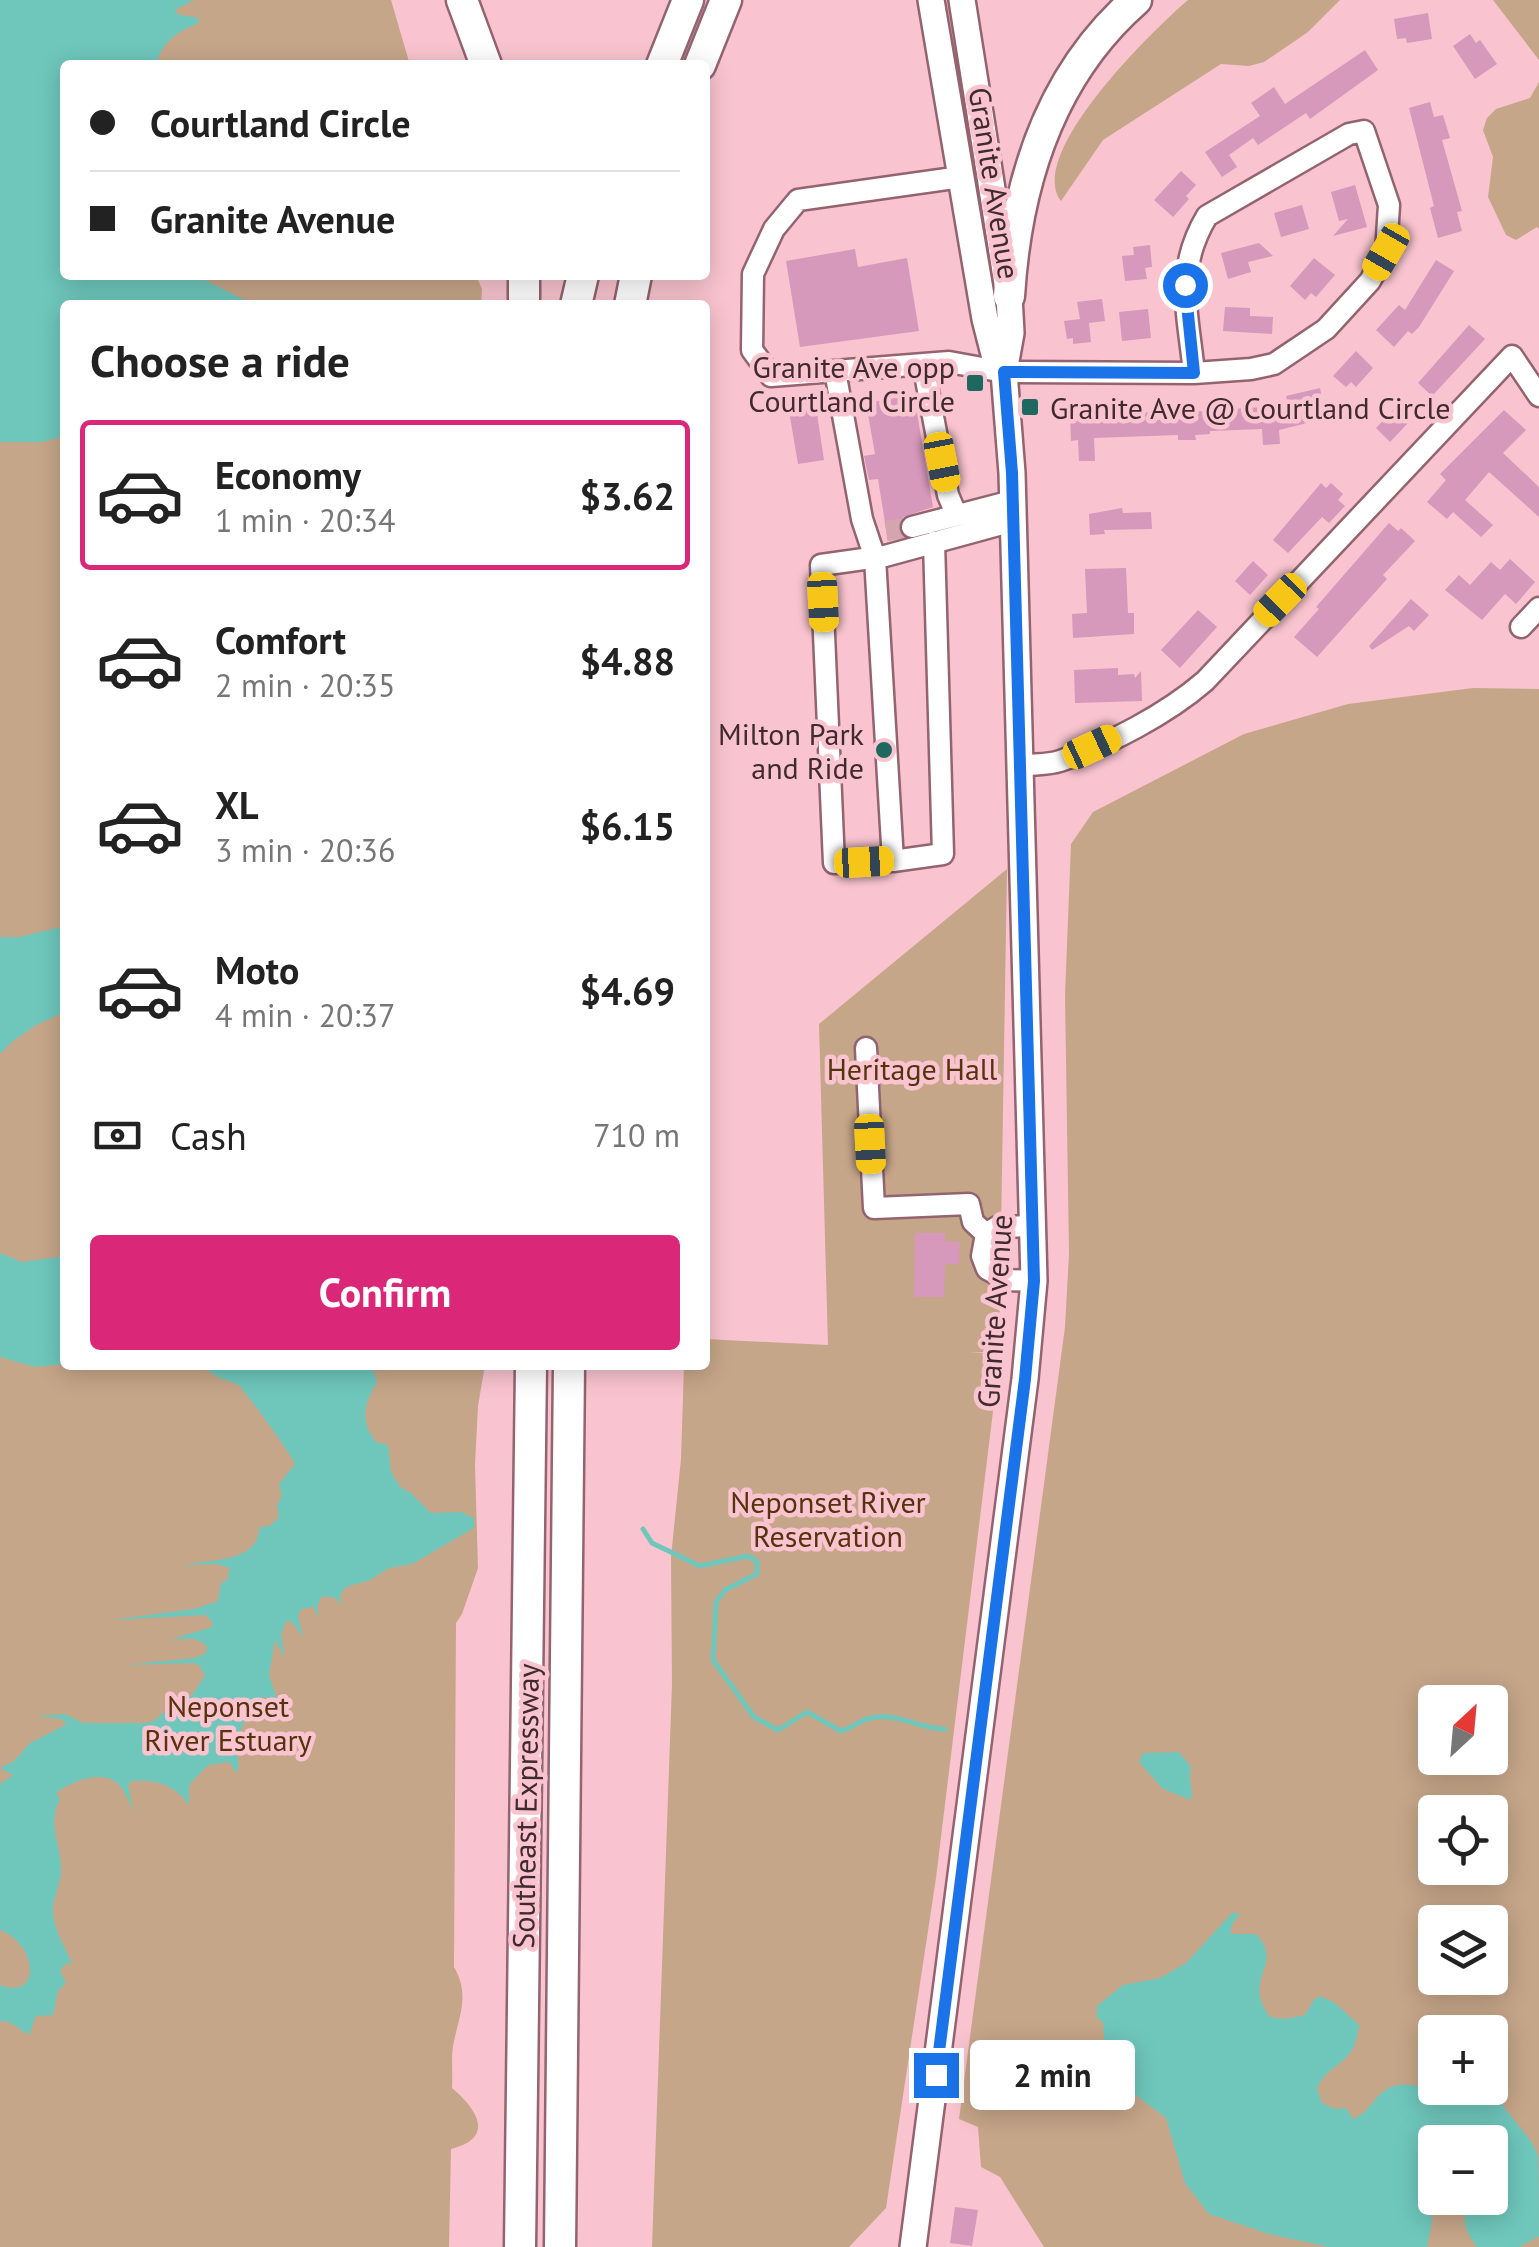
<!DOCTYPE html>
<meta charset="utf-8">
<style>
body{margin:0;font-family:"PT Sans",sans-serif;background:#f6f6f6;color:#222;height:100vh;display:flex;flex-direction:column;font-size:38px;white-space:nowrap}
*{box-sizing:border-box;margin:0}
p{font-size:32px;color:#767676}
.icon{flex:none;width:55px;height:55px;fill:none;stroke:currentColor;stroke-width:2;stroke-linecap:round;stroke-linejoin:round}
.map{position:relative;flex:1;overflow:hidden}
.sheet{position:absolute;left:60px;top:300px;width:650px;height:1070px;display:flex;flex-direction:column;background:#fff;border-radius:10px;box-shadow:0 5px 25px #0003}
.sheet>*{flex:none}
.banner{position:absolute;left:60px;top:60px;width:650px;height:220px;border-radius:10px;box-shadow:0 5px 25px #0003;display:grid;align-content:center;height:220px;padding:0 30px;background:#fff}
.needle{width:65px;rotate:26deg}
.tools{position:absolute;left:1418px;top:1685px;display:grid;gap:20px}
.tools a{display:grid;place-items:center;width:90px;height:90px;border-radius:10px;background:#fff;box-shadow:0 5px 25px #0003;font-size:50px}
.end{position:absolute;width:45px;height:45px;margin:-22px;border:12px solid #1a73e8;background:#fff;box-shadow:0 0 0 5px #fff}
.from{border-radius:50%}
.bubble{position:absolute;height:70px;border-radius:10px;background:#fff;box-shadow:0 5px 25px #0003;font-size:32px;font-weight:700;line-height:70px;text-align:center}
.car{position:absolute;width:30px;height:60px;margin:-30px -15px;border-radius:12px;box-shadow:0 0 8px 2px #0007;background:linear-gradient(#f5c518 24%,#345 0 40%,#f5c518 0 76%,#345 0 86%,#f5c518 0)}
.banner b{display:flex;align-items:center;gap:35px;height:95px;font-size:38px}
.banner b+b{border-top:2px solid #e0e0e0}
.banner i{width:25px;height:25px;background:#222}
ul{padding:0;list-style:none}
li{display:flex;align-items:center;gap:30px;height:150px;margin:0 20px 15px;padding:0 10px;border:5px solid transparent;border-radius:10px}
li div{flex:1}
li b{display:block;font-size:38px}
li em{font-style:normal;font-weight:700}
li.on{border-color:#db2777}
li>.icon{width:90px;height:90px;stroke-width:1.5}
h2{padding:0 30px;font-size:45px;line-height:120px}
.pay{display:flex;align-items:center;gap:25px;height:110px;padding:0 30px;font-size:38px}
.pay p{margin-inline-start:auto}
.button{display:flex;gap:20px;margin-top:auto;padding:20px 30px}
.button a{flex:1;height:115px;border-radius:10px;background:#db2777;color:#fff;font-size:40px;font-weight:700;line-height:115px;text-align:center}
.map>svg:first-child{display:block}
.green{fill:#c6a689;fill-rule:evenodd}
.water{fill:#6fc7bc}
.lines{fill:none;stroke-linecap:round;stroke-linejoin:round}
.stream{stroke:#6fc7bc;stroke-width:5}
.building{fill:#d698bb}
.minor-tunnel{stroke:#d4a5af;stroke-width:20;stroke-dasharray:20 10;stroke-linecap:butt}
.minor-casing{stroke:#93646f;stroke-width:25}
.major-casing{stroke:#93646f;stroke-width:30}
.highway-casing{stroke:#93646f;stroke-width:35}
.minor{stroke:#fff;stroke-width:20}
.major{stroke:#fff;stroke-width:25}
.highway{stroke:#fff;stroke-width:30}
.route{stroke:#1a73e8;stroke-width:12}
.poi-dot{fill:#1e685f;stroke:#f9c4cf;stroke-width:4}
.labels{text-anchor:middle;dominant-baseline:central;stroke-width:9;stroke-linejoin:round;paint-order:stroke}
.street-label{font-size:30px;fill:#3f2a2f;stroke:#f9c4cf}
.poi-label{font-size:30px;fill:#3f2a2f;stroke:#f9c4cf;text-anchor:end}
.park-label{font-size:30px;fill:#55330d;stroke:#f9c4cf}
</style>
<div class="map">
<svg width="1539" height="2247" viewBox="0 0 1539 2247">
<rect width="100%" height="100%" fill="#f9c4cf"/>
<!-- green -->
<path class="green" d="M0 0H391L410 65H65V275H476L482 289 481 305H65V1365H485L478 1406 475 1465 478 1568 462 1614 456 1623 454 1967C471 1996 458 2018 453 2046 451 2059 453 2074 452 2088 477 2109 496 2138 451 2149L449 2247H0Z
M1188 0H1340L1308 32 1264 62 1249 66 1221 64 1103 140 1061 201C1025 154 1154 29 1188 0Z
M1493 0H1539V61V60Z
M1539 82V229L1537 227 1516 240 1506 235 1488 197 1493 157 1483 130 1487 118 1496 109 1530 98Z
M1473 688 1539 689V2247H1044L1000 2177 981 2167 978 2127 959 2119 1065 1327 1069 1254 1065 995 1071 844 1093 812 1244 734 1348 704ZM1435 1702H1490V1758H1435ZM1435 1812H1490V1868H1435ZM1435 1922H1490V1978H1435ZM1435 2032H1490V2088H1435ZM1435 2142H1490V2198H1435Z
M1007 869 999 1352H970L1000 1354 936 1878 886 2208 849 2247H652L672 1684 671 1557 681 1459 684 1365H705V1339L828 1345 819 1024Z"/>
<!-- water -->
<path class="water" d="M0 0H194L175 10C178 19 192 13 200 20L197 24C178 30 160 45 156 65H65V275H195L255 305H65V436L42 442H0Z
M65 926V1012L36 1025 13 1041 0 1054V937H19Z
M0 1253 22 1262 65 1256V1364L35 1367 0 1357Z
M204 1365H372L377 1382C364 1404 359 1420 376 1442L388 1445 391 1472 400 1487 411 1493 431 1513 461 1512 474 1518V1528L412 1564 389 1568 370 1580 346 1587 340 1595 341 1606 336 1598 322 1596 317 1607 319 1618 313 1607 301 1609 298 1616 303 1637 292 1622 286 1621 281 1635 285 1658 275 1640 269 1675 285 1723 269 1706 266 1696C250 1708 239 1726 237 1748 237 1758 240 1763 237 1773L229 1762 208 1765 189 1785V1805C175 1785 156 1779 132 1781L128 1785 133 1811C129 1802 125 1790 117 1783 101 1769 70 1782 56 1793L60 1799C47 1823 60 1842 61 1867 62 1883 52 1897 53 1913 55 1933 65 1946 72 1964L66 1963 60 1971 66 1983 58 1991 53 2015 36 2016 29 2035 9 2022 0 2021V1985C41 2001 39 1945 0 1930V1784L13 1775 0 1768 14 1761 30 1743 67 1724 61 1719 37 1716 65 1714 83 1723H145L154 1721 170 1707 192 1695 205 1676 200 1666 194 1663 125 1665 195 1658 206 1653 207 1646 196 1639H172L212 1627V1622L206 1615 110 1620 194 1609 218 1601 221 1583 227 1580 230 1568 216 1564 182 1565C207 1560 260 1562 259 1528L271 1525 279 1517 277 1505 282 1496 279 1484 295 1464C293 1457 245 1390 238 1385 224 1377 218 1382 204 1365Z
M1179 1752 1191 1767C1188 1779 1193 1788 1191 1800L1163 1789 1139 1762 1143 1753Z
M1232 1913H1240L1232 1925 1230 1934H1256C1286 1966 1240 1977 1270 2017L1285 2019 1305 2015 1314 2000 1320 1996 1335 2003 1359 2025C1354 2070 1329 2059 1317 2089L1322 2103 1335 2109 1346 2108 1353 2119C1381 2107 1374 2076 1423 2087L1435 2075V2088H1490V2060C1501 2073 1492 2083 1498 2097 1508 2118 1531 2134 1538 2156 1539 2175 1539 2214 1539 2236L1519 2247H1477C1463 2228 1460 2218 1473 2198H1490V2142H1435V2176L1428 2194 1432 2222 1427 2247H1329L1269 2234 1209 2214 1185 2183 1166 2118 1120 2083 1105 2051 1103 2022 1097 2018V2006L1123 1985 1160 1978 1186 1963Z"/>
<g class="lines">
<!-- stream -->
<path class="stream" d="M643 1529 652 1543 700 1566 748 1556 757 1561V1574L725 1590 716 1602 713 1660 754 1717 778 1730 807 1712 841 1731C852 1728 860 1720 871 1718 896 1712 920 1729 945 1729"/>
</g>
<!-- building -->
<path class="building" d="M1428 13 1432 39 1407 43 1406 38 1397 39 1394 19Z
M1470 34 1476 43 1480 40 1497 64 1475 79 1453 46Z
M1365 50 1378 70 1310 119 1306 113 1258 145 1253 138 1229 155 1237 167 1222 177 1205 152 1260 116 1251 103 1274 87 1285 104Z
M1430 102 1434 117 1443 115 1450 138 1442 140 1462 211 1457 212 1462 231 1438 238 1430 208 1434 206 1409 108Z
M1181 171 1196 185 1186 196 1189 199 1173 217 1154 200Z
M1355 185 1367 227 1333 236 1348 219 1339 221 1331 192Z
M1302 205 1309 229 1281 237 1274 213Z
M1259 243 1273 256 1248 262 1251 272 1228 279 1221 253Z
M1150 245 1152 267 1145 268 1147 279 1125 281 1122 256 1134 255 1133 247Z
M855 249 858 267 907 258 919 331 800 347 786 261Z
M1314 258 1335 275 1316 297 1311 293 1305 300 1290 286Z
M1436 260 1454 271 1419 327 1412 334 1408 331 1394 347 1376 330 1399 305 1405 310Z
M1102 299 1105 321 1089 323 1091 342 1073 344V338L1067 339 1064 321 1080 319 1077 302Z
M1225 307 1250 308V316L1273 317 1272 334 1223 331Z
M1148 309 1151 338 1122 341 1119 312Z
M1469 325 1485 339 1432 396 1418 383Z
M1356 351 1373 368 1356 387 1351 382 1346 387 1333 376Z
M1320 388 1324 408 1312 411 1315 421 1279 430 1280 444 1263 445 1262 429 1210 431V434L1195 435 1196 440H1178V435L1094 438 1095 461H1079L1078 440 1071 441 1070 415 1153 412V420L1189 419V412L1288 405 1286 396Z
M914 395 933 507 903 517 899 524 903 537 888 541 878 479 869 480 864 456 875 454 866 403Z
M816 407 824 460 798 464 789 411Z
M1394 409 1409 422 1390 442 1376 428Z
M1504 410 1526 430 1503 453 1539 487V517L1489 472 1465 500 1493 525 1481 537 1453 512 1447 519 1427 502 1446 480 1440 474Z
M1321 483 1326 488 1331 483 1343 494 1338 500 1345 506 1329 523 1322 517 1288 553 1273 540Z
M1122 508 1123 513 1151 512 1152 529 1104 530 1105 534 1090 535 1089 514Z
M1389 523 1398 531 1401 528 1415 541 1383 575 1387 579 1317 657 1294 637 1319 609 1316 607Z
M1510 559 1535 582 1516 604 1505 594 1482 620 1445 590 1459 575 1470 585 1491 562 1500 570Z
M1253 561 1268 575 1250 595 1235 581Z
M1126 568 1128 613H1134V634L1073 638 1072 614 1087 613 1085 569Z
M1411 599 1429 615 1414 631 1409 626 1372 650 1369 646Z
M1198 610 1217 627 1180 668 1161 650Z
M1118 668V675L1134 674 1135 678 1141 671 1142 701 1075 703 1074 670Z
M915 1233H945V1241L960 1242 959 1264H945L944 1297H914Z
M955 2207 978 2210 972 2246 950 2243Z"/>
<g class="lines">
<!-- minor-tunnel -->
<path class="minor-tunnel" d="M886 531 912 527"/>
<!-- minor casing -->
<g class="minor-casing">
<path id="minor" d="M961 177 798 200 774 229 753 274 752 350 771 376 949 362 1004 372 1194 373 1251 369 1274 364 1326 329 1370 281 1386 252 1389 205 1364 131 1349 134 1207 216C1174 271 1188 313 1194 373
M923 364 948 495 956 514
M835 371 862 519 875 558 893 861 834 863 821 565 885 556 1013 521
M912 527 1012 501
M1521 627 1539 608
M1021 766C1033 764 1048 765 1060 761 1108 745 1167 714 1205 681L1512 356 1539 396
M893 861 943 854 934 542
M866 1048 874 1208 969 1204 973 1222 986 1234
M1034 1226 997 1227 986 1234 982 1256 987 1269 1007 1280 1034 1281"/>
</g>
<!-- major casing -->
<g class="major-casing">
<path id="major" d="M931 0 985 319 995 358 1004 372
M913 2247 1025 1379 1034 1281 1012 473 1004 372 1011 333 1009 296 962 0"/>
</g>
<!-- highway casing -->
<g class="highway-casing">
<path id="highway" d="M462 0 486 65
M662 65 688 0
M700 65 726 0
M1009 296C1016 184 1049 76 1136 0
M524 305V275
M576 305 583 275
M630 305 636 275
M520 2247 531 1365
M560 2247 569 1365"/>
</g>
<!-- minor -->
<use href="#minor" class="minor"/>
<!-- major -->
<use href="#major" class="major"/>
<!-- highway -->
<use href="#highway" class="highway"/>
</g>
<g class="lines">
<!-- route -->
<path class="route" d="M936 2075 1025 1379 1034 1281 1012 473 1004 372 1194 373 1185 285"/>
</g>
<!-- markers -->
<g class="poi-dot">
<rect x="965" y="373" width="20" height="20" rx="5"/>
<rect x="1020" y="397" width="20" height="20" rx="5"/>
<circle cx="884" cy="750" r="10"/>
</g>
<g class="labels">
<!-- street labels -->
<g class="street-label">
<text transform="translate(995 183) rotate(81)">Granite Avenue</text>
<text transform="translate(994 1311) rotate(-86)">Granite Avenue</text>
<text transform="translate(525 1806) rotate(-89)">Southeast Expressway</text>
</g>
<!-- poi labels -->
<g class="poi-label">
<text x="955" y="366">Granite Ave opp<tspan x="955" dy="34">Courtland Circle</tspan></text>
<text x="1050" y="407" text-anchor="start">Granite Ave @ Courtland Circle</text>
<text x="864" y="733">Milton Park<tspan x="864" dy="34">and Ride</tspan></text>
</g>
<!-- park labels -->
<g class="park-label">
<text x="912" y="1068">Heritage Hall</text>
<text x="828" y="1501">Neponset River<tspan x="828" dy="34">Reservation</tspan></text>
<text x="228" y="1705">Neponset<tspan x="228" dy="34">River Estuary</tspan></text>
</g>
</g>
</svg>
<div class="tools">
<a><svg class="needle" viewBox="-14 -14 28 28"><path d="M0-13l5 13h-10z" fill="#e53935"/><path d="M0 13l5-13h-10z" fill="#767676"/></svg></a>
<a><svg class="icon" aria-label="locate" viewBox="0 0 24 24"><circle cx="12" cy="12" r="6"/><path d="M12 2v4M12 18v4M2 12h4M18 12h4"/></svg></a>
<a><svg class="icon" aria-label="layers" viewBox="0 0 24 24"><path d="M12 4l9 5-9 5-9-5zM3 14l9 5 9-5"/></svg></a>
<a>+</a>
<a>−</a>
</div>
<i class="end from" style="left:1185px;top:285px"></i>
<i class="end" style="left:936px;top:2075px"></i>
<div class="bubble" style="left:970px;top:2040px;width:165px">2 min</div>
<i class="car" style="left:1386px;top:252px;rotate:210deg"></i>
<i class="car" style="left:942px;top:462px;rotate:169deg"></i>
<i class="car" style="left:1280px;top:600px;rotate:224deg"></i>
<i class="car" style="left:823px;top:602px;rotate:177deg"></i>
<i class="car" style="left:1092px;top:747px;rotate:65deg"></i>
<i class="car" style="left:864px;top:862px;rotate:87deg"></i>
<i class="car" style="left:870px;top:1144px;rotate:177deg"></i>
<div class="banner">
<b><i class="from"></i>Courtland Circle</b>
<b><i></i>Granite Avenue</b>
</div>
<section class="sheet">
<h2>Choose a ride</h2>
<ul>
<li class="on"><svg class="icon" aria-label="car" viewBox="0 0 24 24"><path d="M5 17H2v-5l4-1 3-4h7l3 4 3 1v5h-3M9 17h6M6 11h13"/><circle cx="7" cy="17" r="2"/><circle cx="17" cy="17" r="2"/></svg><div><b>Economy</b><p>1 min · 20:34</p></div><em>$3.62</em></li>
<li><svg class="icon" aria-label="car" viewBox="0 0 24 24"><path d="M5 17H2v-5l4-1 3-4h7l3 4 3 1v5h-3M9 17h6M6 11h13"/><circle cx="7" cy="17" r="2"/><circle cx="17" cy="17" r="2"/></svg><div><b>Comfort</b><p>2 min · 20:35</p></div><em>$4.88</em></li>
<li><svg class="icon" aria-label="car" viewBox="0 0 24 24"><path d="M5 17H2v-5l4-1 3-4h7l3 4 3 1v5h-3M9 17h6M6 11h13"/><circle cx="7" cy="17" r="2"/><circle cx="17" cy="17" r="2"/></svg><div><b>XL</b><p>3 min · 20:36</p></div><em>$6.15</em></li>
<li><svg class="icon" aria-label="car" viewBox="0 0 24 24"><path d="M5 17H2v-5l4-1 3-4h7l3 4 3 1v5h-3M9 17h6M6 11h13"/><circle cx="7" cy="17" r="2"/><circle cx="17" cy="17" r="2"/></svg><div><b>Moto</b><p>4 min · 20:37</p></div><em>$4.69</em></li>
</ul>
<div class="pay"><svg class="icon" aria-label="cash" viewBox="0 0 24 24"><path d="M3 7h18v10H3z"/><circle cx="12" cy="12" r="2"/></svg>Cash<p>710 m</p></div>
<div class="button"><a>Confirm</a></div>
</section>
</div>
